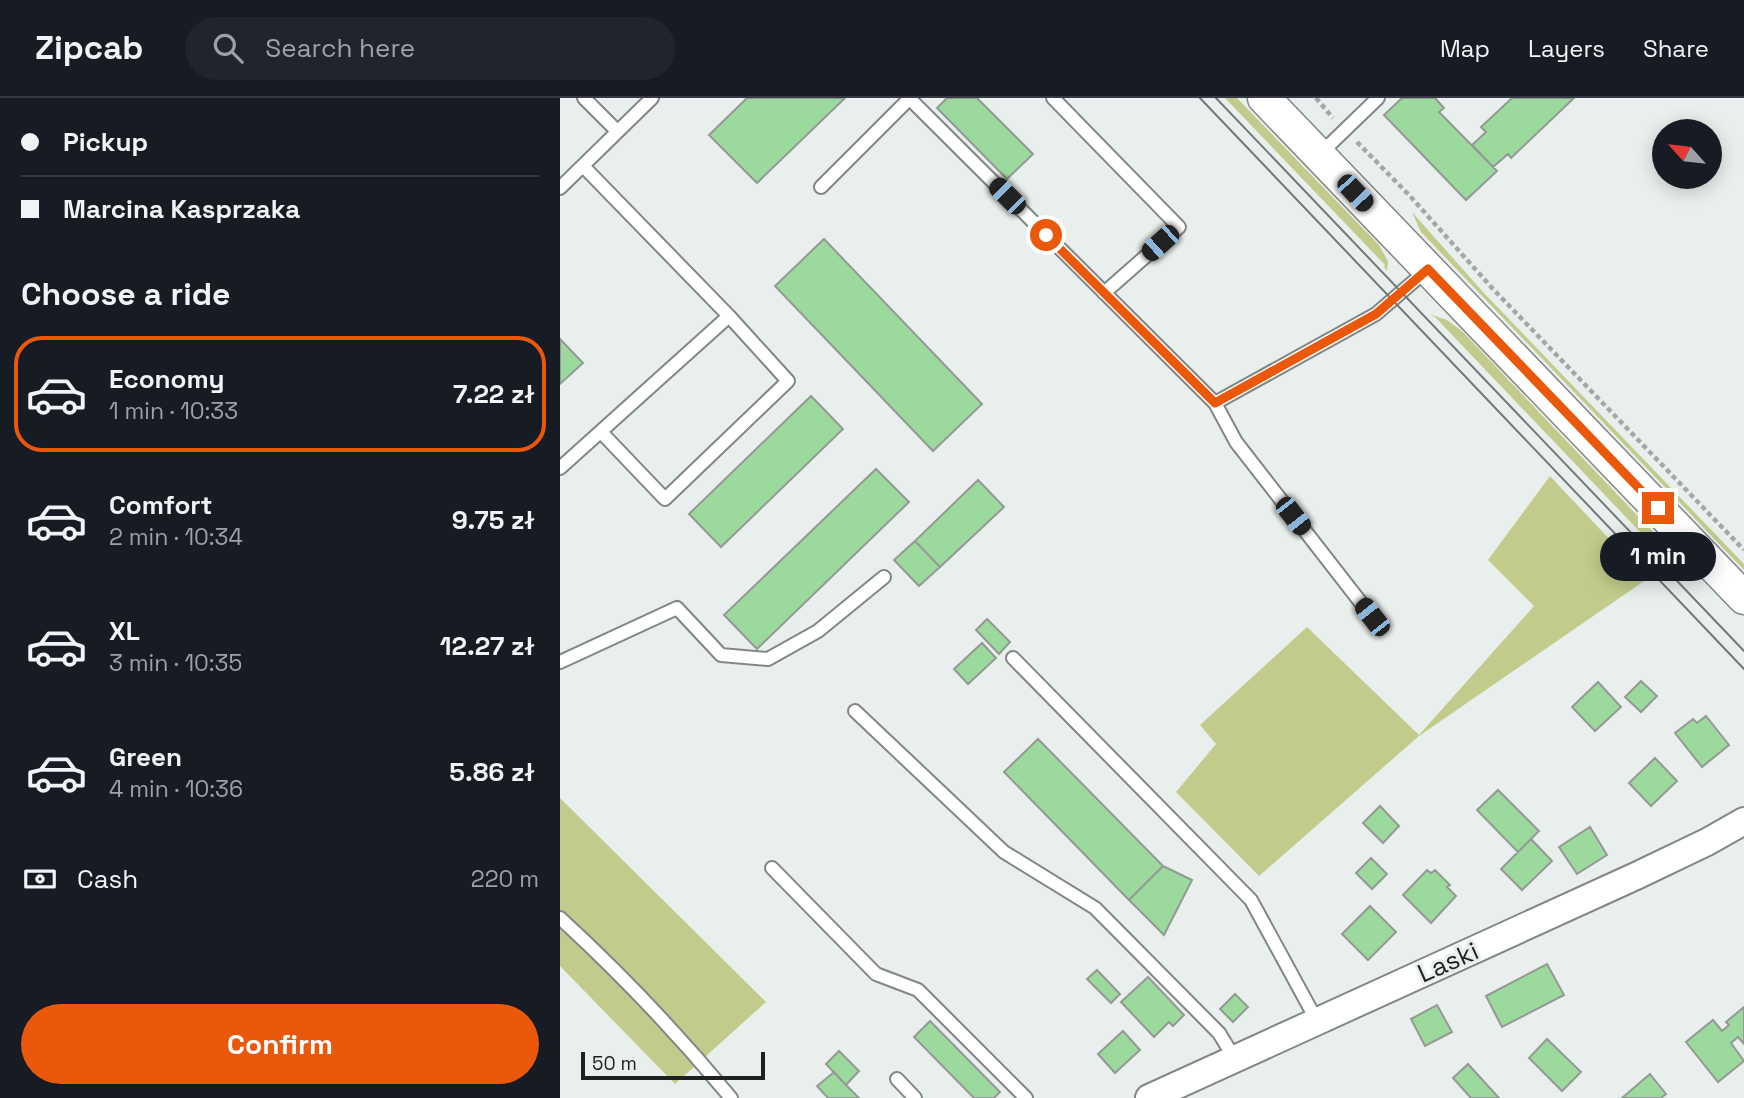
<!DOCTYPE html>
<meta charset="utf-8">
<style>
body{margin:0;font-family:"Space Grotesk",sans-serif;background:#20242c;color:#f1f3f6;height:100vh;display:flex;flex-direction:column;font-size:26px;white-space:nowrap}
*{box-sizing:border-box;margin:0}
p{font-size:23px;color:#9ea1a6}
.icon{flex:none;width:38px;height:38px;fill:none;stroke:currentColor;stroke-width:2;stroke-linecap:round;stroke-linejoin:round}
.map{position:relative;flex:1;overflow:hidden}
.drawer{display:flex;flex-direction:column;background:#171b24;width:560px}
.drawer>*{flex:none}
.top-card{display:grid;align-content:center;height:154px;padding:0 21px;background:#171b24}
.needle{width:46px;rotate:297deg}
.tools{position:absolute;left:1092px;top:21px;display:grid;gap:14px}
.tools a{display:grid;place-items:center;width:70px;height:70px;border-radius:50%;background:#171b24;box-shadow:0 4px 18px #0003;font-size:35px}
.scale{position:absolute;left:21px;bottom:18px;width:184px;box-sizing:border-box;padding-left:7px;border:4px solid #1e2120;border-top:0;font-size:19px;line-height:24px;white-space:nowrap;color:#1e2120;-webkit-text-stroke:5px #e9efed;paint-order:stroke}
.end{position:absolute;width:32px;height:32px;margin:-16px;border:9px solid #ea580c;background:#fff;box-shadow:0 0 0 4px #fff}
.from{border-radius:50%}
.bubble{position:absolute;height:49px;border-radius:24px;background:#171b24;box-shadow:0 4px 18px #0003;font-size:23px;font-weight:800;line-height:49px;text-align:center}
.car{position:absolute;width:21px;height:42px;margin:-21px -10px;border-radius:9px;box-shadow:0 0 5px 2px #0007;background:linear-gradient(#222 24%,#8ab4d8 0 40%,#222 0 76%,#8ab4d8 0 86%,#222 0)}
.top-card b{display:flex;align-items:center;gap:24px;height:66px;font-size:26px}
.top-card b+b{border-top:2px solid #363941}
.top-card i{width:18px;height:18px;background:#f1f3f6}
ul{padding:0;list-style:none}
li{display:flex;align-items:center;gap:21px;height:116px;margin:0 14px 10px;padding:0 7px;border:4px solid transparent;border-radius:28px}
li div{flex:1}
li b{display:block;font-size:26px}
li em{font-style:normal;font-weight:800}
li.on{border-color:#ea580c}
li>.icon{width:63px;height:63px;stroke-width:1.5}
h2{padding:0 21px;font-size:32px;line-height:84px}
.pay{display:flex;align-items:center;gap:18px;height:77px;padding:0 21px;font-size:26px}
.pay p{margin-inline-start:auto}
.cta{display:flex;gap:14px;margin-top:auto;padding:14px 21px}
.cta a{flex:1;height:80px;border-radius:42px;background:#ea580c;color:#fff;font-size:28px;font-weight:800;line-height:80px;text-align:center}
header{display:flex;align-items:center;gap:42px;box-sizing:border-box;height:98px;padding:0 35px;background:#171b24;border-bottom:2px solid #363941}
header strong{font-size:33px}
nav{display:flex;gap:38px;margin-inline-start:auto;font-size:24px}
.search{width:490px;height:63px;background:#20242c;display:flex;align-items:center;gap:18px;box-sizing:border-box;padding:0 24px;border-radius:38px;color:#9ea1a6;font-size:26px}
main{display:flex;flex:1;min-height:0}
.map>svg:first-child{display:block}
.green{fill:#c3cb8c}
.building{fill:#9bd99d;stroke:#959995;stroke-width:2}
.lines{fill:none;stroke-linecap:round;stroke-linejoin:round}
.service-casing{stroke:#828786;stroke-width:16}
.minor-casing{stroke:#828786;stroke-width:30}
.tertiary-casing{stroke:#828786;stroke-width:35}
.path{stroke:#a3a8a7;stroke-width:4.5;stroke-dasharray:5 3.5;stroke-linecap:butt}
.service{stroke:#fff;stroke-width:12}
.minor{stroke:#fff;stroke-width:26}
.tertiary{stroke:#fff;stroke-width:32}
.tram{stroke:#747877;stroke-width:2}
.route{stroke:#ea580c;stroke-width:9}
.labels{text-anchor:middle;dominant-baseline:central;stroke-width:6;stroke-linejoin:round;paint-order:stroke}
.street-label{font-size:26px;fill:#1e2120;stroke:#e9efed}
</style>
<header>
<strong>Zipcab</strong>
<div class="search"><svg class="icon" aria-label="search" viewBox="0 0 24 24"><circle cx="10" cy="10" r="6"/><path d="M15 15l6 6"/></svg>Search here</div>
<nav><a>Map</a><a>Layers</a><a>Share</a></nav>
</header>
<main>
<section class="drawer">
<div class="top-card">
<b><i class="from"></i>Pickup</b>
<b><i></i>Marcina Kasprzaka</b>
</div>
<h2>Choose a ride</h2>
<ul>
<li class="on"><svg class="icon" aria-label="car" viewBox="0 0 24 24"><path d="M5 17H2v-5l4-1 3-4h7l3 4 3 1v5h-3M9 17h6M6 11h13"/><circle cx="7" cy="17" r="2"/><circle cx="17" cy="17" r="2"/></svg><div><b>Economy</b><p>1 min · 10:33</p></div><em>7.22 zł</em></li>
<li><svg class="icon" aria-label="car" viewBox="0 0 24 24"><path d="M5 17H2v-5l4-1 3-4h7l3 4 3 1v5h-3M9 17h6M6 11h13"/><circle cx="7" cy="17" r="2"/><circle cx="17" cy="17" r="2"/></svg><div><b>Comfort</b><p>2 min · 10:34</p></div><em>9.75 zł</em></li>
<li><svg class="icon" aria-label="car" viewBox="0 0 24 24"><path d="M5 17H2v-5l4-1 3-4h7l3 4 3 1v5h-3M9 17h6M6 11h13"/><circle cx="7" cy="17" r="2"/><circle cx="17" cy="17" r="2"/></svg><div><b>XL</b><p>3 min · 10:35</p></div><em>12.27 zł</em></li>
<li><svg class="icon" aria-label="car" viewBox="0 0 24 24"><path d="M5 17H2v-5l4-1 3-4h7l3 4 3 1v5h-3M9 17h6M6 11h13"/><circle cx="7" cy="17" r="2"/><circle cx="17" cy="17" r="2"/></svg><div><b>Green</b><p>4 min · 10:36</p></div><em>5.86 zł</em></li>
</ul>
<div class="pay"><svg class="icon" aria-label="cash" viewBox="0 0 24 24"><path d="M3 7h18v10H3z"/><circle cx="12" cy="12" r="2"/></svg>Cash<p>220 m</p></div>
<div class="cta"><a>Confirm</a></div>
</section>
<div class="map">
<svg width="1184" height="1000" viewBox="0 0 1184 1000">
<rect width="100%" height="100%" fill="#e9efed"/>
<!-- green -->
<path class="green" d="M665 0H677L819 147 828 163 827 173 824 169 825 167Z
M852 114 923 194 1184 466V472L861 134Z
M869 216 887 222 903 234 1132 475 1124 483V480L875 219Z
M990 378 1087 481 859 638 699 778 616 694 656 646 640 627 747 529 859 637 974 508 928 462Z
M0 700 206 904 115 986 0 868Z"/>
<!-- building -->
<path class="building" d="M187 0H285L197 85 149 37Z
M387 0H417L473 56 447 81 377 10Z
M842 0H875L884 10 879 14 937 73 906 102 824 17Z
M952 0H1014L951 60 948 56 933 69 912 47 926 34 921 29Z
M264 141 422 306 373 353 215 188Z
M0 241 23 265 0 286Z
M251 298 283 331 161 449 129 416Z
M316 371 349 404 197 551 164 517Z
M418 382 444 409 380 469 355 443Z
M355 443 380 469 359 488 334 462Z
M427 521 450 544 439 556 416 532Z
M422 545 436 560 408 586 394 571Z
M1081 583 1097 598 1081 614 1065 599Z
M1038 584 1061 609 1035 633 1012 609Z
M1146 618 1169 647 1142 669 1115 635 1133 621 1137 625Z
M478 641 603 768 569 802 444 674Z
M1095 660 1117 683 1091 708 1069 685Z
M938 692 979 733 958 754 917 712Z
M820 708 839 728 823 745 803 725Z
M1030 729 1047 757 1017 776 999 749Z
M971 741 992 763 962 792 941 771Z
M811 760 827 776 812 791 796 775Z
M603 768 632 782 604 837 569 802Z
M867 772 871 775 875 772 890 787 887 789 896 798 871 825 843 797Z
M810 808 836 834 808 862 782 836Z
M987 866 1004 897 942 929 926 898Z
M537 872 560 896 551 905 527 881Z
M588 879 624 917 613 928 609 924 594 939 561 904Z
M675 896 688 909 673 924 660 911Z
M877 907 892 934 865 948 851 921Z
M1184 909V946L1178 939 1171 945 1184 963 1158 984 1126 944 1153 922 1162 933 1169 927 1166 924Z
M370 923 440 994 434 1000H414L354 939Z
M563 933 580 952 555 975 538 956Z
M987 941 1021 974 1002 993 969 960Z
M279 953 299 973 286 987 266 966Z
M908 966 939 1000H911L893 980Z
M274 974 286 987 299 1000H268L257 988Z
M1090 976 1106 996 1101 1000H1062Z"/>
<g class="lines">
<!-- service casing -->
<g class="service-casing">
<path id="service" d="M24 0 57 33
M493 0 619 129 544 195
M350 1 655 305 816 216 867 172
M759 57 818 0
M261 89 350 0
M0 90 92 0
M655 305 676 344 812 519
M41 334 105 401 228 283 169 218
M0 370 169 218 23 68
M453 560 691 802 757 923
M0 564 117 510 161 557 208 561 258 533 324 479
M295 613 444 754 535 810 659 935 675 961
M212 770 316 876 358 892 466 1000
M0 820C61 876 118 936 171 1000
M337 981 355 1000"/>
</g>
<!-- minor casing -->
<g class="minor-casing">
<path id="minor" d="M589 1000 1076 778 1147 744 1184 723"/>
</g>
<!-- tertiary casing -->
<g class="tertiary-casing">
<path id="tertiary" d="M704 0 1184 500"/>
</g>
<!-- path -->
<path class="path" d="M756 0 773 20
M797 44 850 98 933 191 1184 452"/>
<!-- service -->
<use href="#service" class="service"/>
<!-- minor -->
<use href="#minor" class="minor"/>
<!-- tertiary -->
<use href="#tertiary" class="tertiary"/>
<!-- tram -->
<path class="tram" d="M640 0 1184 571
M656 0 1184 553"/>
</g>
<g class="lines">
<!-- route -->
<path class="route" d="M486 137 655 305 816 216 868 171 1098 410"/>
</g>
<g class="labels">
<!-- street labels -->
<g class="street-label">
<text transform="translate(888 864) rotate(-24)">Laski</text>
</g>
</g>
</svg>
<div class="tools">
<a><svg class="needle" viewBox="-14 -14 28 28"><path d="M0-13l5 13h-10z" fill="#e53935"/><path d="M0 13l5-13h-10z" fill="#9ea1a6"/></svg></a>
</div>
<div class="scale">50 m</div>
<i class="end from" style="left:486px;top:137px"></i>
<i class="end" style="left:1098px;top:410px"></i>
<div class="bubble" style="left:1040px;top:434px;width:116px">1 min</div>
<i class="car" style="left:795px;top:95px;rotate:137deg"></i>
<i class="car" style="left:447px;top:98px;rotate:315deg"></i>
<i class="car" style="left:600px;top:145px;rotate:228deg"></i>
<i class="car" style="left:733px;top:418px;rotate:142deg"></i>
<i class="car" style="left:812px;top:519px;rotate:322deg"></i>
</div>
</main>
